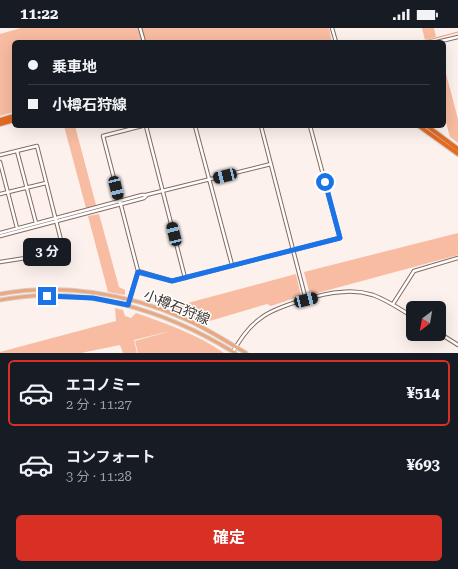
<!DOCTYPE html>
<html lang="ja">
<meta charset="utf-8">
<style>
body{margin:0;font-family:"Roboto Serif","Noto Sans JP",serif;background:#242831;color:#f1f3f6;height:100vh;display:flex;flex-direction:column;font-size:15px;white-space:nowrap}
*{box-sizing:border-box;margin:0}
p{font-size:13px;color:#9ea1a6}
.icon{flex:none;width:22px;height:22px;fill:none;stroke:currentColor;stroke-width:2;stroke-linecap:round;stroke-linejoin:round}
.map{position:relative;height:325px;overflow:hidden}
.details{display:flex;flex-direction:column;background:#171b24;flex:1}
.details>*{flex:none}
.hud{position:absolute;left:12px;top:12px;width:434px;height:88px;border-radius:6px;box-shadow:0 4px 16px #0002;display:grid;align-content:center;height:88px;padding:0 16px;background:#171b24}
.needle{width:26px;rotate:211deg}
.tools{position:absolute;left:406px;top:273px;display:grid;gap:8px}
.tools a{display:grid;place-items:center;width:40px;height:40px;border-radius:6px;background:#171b24;box-shadow:0 4px 16px #0002;font-size:20px}
.end{position:absolute;width:18px;height:18px;margin:-9px;border:5px solid #1a73e8;background:#fff;box-shadow:0 0 0 2px #fff}
.from{border-radius:50%}
.bubble{position:absolute;height:28px;border-radius:6px;background:#171b24;box-shadow:0 4px 16px #0002;font-size:13px;font-weight:700;line-height:28px;text-align:center}
.car{position:absolute;width:12px;height:24px;margin:-12px -6px;border-radius:5px;box-shadow:0 0 3px 1px #0007;background:linear-gradient(#222 24%,#8ab4d8 0 40%,#222 0 76%,#8ab4d8 0 86%,#222 0)}
.hud b{display:flex;align-items:center;gap:14px;height:38px;font-size:15px}
.hud b+b{border-top:1px solid #363941}
.hud i{width:10px;height:10px;background:#f1f3f6}
ul{padding:7px 0 0;list-style:none}
li{display:flex;align-items:center;gap:12px;height:66px;margin:0 8px 6px;padding:0 8px;border:2px solid transparent;border-radius:6px}
li div{flex:1}
li b{display:block;font-size:15px}
li em{font-style:normal;font-weight:700}
li.selected{border-color:#d93025}
li>.icon{width:36px;height:36px;stroke-width:1.5}
.action{display:flex;gap:8px;margin-top:auto;padding:8px 16px}
.action a{flex:1;height:46px;border-radius:6px;background:#d93025;color:#fff;font-size:16px;font-weight:700;line-height:46px;text-align:center}
.status{display:flex;justify-content:space-between;align-items:center;height:28px;padding:0 20px;background:#171b24;direction:ltr}
.status svg{height:11px;fill:currentColor}
.map>svg:first-child{display:block}
.green{fill:#f7bca1}
.lines{fill:none;stroke-linecap:round;stroke-linejoin:round}
.stream{stroke:#e79973;stroke-width:1}
.minor-casing{stroke:#836b60;stroke-width:4.5}
.major-casing{stroke:#d1cfce;stroke-width:5}
.highway-casing{stroke:#d1cfce;stroke-width:6}
.minor{stroke:#fff;stroke-width:2.5}
.major{stroke:#eea67a;stroke-width:3}
.highway{stroke:#e36a21;stroke-width:4}
.route{stroke:#1a73e8;stroke-width:5}
.labels{text-anchor:middle;dominant-baseline:central;stroke-width:3;stroke-linejoin:round;paint-order:stroke}
.street-label{font-size:14px;fill:#413732;stroke:#fff}
</style>
<div class="status"><b>11:22</b><svg viewBox="0 0 49 12"><path d="M0 12V9h3v3zM5 12V6h3v6zM10 12V3h3v9zM15 12V0h3v12zM26 1h20v11H26zM47 4h2v5h-2z"/></svg></div>
<div class="map">
<svg width="458" height="325" viewBox="0 0 458 325">
<rect width="100%" height="100%" fill="#fcf1ec"/>
<!-- green -->
<path class="green" d="M21 0H329L332 14H14V84L0 88V6Z
M422 0H434L436 9 425 12Z
M444 38 458 91V115L450 109 444 87Z
M64 98H75L96 177 86 180Z
M99 186 119 259 125 262V267L108 264 88 188Z
M458 205V227L310 267 304 244Z
M296 246 301 268 271 278 267 276 203 295 169 280Z
M115 280 123 282 125 288 131 290 136 285C167 296 197 306 224 325H138L135 313 174 302 134 312 137 325H123L120 317 81 325H0V324L116 293Z"/>
<g class="lines">
<!-- stream -->
<path class="stream" d="M421 14 458 4"/>
<!-- minor casing -->
<g class="minor-casing">
<path id="minor" d="M140 0 144 14
M332 0 336 14
M437 14 458 9
M146 98 185 250
M195 98 232 237
M261 98 306 272
M17 123 36 195
M0 127 37 118 64 224 0 234
M0 134 17 200
M0 166 46 155
M0 205 142 167H146L271 136
M0 208 144 170 146 168
M138 243 172 253 340 210 310 98
M393 276 414 243 458 230
M128 277 138 243 103 108 142 98
M439 305 458 317
M232 325C240 312 248 299 261 290 276 278 323 265 342 264 352 263 363 264 373 267 387 272 400 281 413 289"/>
</g>
<!-- major casing -->
<g class="major-casing">
<path id="major" d="M0 266C62 255 128 265 185 291 206 300 226 313 246 325
M0 272C83 256 165 282 235 325"/>
</g>
<!-- highway casing -->
<g class="highway-casing">
<path id="highway" d="M0 92 14 88
M0 96 14 92
M419 98 458 126
M427 98 458 121"/>
</g>
<!-- minor -->
<use href="#minor" class="minor"/>
<!-- major -->
<use href="#major" class="major"/>
<!-- highway -->
<use href="#highway" class="highway"/>
</g>
<g class="lines">
<!-- route -->
<path class="route" d="M47 268 93 270 128 277 138 244 172 253 340 210 325 154"/>
</g>
<g class="labels">
<!-- street labels -->
<g class="street-label">
<text transform="translate(177 279) rotate(22)">小樽石狩線</text>
</g>
</g>
</svg>
<div class="tools">
<a><svg class="needle" viewBox="-14 -14 28 28"><path d="M0-13l5 13h-10z" fill="#e53935"/><path d="M0 13l5-13h-10z" fill="#9ea1a6"/></svg></a>
</div>
<i class="end from" style="left:325px;top:154px"></i>
<i class="end" style="left:47px;top:268px"></i>
<div class="bubble" style="left:23px;top:210px;width:48px">3 分</div>
<i class="car" style="left:225px;top:148px;rotate:256deg"></i>
<i class="car" style="left:116px;top:160px;rotate:166deg"></i>
<i class="car" style="left:174px;top:206px;rotate:346deg"></i>
<i class="car" style="left:306px;top:272px;rotate:76deg"></i>
<div class="hud">
<b><i class="from"></i>乗車地</b>
<b><i></i>小樽石狩線</b>
</div>
</div>
<section class="details">
<ul>
<li class="selected"><svg class="icon" aria-label="car" viewBox="0 0 24 24"><path d="M5 17H2v-5l4-1 3-4h7l3 4 3 1v5h-3M9 17h6M6 11h13"/><circle cx="7" cy="17" r="2"/><circle cx="17" cy="17" r="2"/></svg><div><b>エコノミー</b><p>2 分 · 11:27</p></div><em>¥514</em></li>
<li><svg class="icon" aria-label="car" viewBox="0 0 24 24"><path d="M5 17H2v-5l4-1 3-4h7l3 4 3 1v5h-3M9 17h6M6 11h13"/><circle cx="7" cy="17" r="2"/><circle cx="17" cy="17" r="2"/></svg><div><b>コンフォート</b><p>3 分 · 11:28</p></div><em>¥693</em></li>
</ul>
<div class="action"><a>確定</a></div>
</section>
